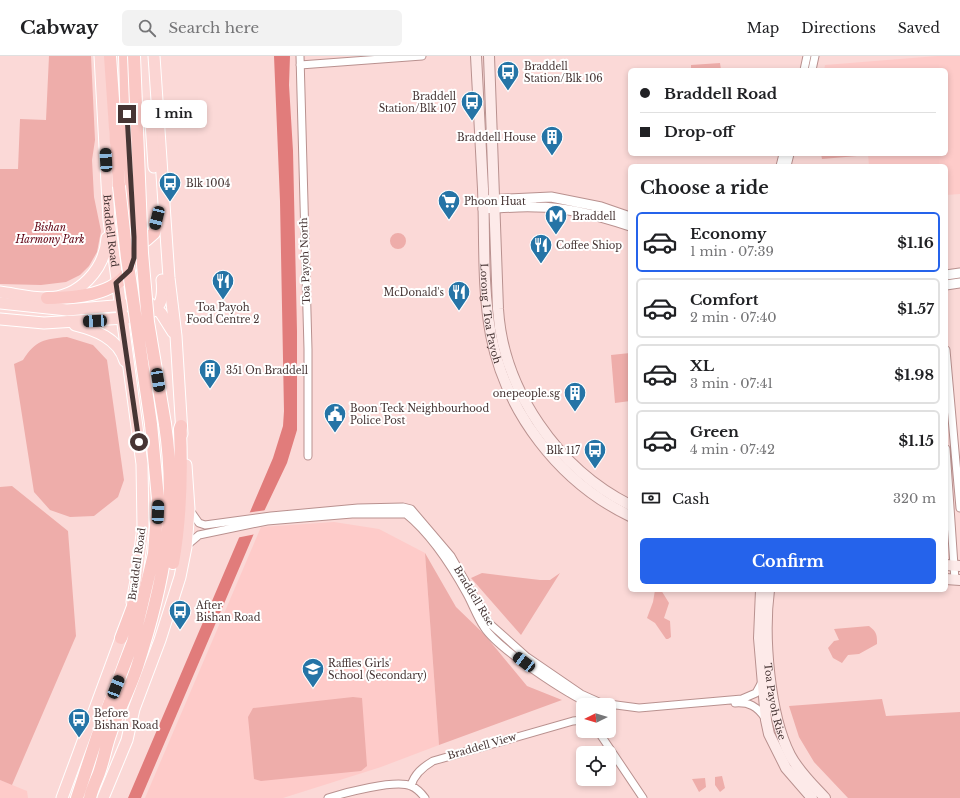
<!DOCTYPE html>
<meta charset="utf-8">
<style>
body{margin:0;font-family:"Libre Baskerville",serif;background:#f2f2f2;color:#202124;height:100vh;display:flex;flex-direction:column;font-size:15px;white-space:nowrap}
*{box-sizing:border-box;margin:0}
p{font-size:13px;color:#757577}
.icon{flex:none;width:22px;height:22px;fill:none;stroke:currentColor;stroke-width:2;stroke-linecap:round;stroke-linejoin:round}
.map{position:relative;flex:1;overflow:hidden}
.side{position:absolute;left:628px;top:108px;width:320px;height:428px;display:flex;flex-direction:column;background:#fff;border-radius:6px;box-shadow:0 2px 6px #0003}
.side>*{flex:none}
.guide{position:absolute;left:628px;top:12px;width:320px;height:88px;border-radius:6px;box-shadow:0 2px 6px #0003;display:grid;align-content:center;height:88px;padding:0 12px;background:#fff}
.needle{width:26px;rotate:265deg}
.fabs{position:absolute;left:576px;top:642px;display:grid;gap:8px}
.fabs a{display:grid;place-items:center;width:40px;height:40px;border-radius:6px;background:#fff;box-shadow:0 2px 6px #0003;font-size:20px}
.end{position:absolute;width:18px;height:18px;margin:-9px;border:5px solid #463534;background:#fff;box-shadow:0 0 0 2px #fff}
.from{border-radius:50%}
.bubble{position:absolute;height:28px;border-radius:6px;background:#fff;box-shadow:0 2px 6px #0003;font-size:13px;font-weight:700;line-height:28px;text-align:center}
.car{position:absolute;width:12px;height:24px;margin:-12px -6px;border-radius:5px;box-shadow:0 0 3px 1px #0007;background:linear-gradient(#222 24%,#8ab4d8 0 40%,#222 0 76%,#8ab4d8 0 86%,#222 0)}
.guide b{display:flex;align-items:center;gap:14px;height:38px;font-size:15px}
.guide b+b{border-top:1px solid #e0e0e0}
.guide i{width:10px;height:10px;background:#202124}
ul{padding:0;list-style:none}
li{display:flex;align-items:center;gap:12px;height:60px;margin:0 8px 6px;padding:0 4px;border:2px solid #e0e0e0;border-radius:6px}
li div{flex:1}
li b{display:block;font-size:15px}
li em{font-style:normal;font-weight:700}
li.selected{border-color:#2563eb}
li>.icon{width:36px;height:36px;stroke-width:1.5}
h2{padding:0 12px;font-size:18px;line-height:48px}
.pay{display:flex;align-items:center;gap:10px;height:44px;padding:0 12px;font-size:15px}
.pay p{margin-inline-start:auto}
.button{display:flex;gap:8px;margin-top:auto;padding:8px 12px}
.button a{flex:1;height:46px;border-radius:6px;background:#2563eb;color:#fff;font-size:16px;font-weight:700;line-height:46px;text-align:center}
header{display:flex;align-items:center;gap:24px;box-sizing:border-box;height:56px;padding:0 20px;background:#fff;border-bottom:1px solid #e0e0e0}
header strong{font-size:19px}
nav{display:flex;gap:22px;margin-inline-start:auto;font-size:14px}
.search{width:280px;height:36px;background:#f2f2f2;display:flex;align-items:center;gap:10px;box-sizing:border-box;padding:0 14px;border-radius:6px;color:#757577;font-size:15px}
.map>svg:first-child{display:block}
.built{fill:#fecbc9}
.green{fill:#eeadaa}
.water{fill:#e17c7b}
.pier{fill:#fbd9d7}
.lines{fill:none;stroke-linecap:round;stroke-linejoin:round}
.minor-casing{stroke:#b9918f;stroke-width:9}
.tertiary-casing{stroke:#b9918f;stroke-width:11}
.secondary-casing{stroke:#b9918f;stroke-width:12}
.primary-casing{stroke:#fff;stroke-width:13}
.trunk-casing{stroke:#fff;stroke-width:14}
.minor{stroke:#fff;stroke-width:7}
.tertiary{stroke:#fff;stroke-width:9}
.secondary{stroke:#fdeae9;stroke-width:10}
.primary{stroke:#fbd5d3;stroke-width:11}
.trunk{stroke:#fac7c4;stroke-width:12}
.trunk-bridge-casing{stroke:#fff;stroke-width:14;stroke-linecap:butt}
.trunk-bridge{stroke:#fac7c4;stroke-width:12}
.route{stroke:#463534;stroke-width:5}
.labels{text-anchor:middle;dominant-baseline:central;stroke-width:4;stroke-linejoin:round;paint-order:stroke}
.poi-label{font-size:10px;fill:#463534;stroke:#fff;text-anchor:start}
.park-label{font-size:10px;font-style:italic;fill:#5f0010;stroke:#fff}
.street-label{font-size:10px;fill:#463534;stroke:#fff}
</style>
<header>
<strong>Cabway</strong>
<div class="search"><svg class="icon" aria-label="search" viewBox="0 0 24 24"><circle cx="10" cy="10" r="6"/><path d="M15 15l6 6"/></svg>Search here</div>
<nav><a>Map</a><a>Directions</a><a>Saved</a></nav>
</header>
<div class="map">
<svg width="960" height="742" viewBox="0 0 960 742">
<rect width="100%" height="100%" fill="#fbd9d7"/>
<!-- built -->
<path class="built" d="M937 0H960V138L946 139V110H869L868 98H946V14H824L825 9Z
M334 466 379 473 425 497 439 689 381 711 283 742H145L261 471Z
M0 724 27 735 28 742H0Z"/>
<!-- green -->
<path class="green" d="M49 0H91L95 84 92 104 94 141 101 175 97 196 89 210 80 219 66 226 41 229 0 228V113H18L20 63 46 64Z
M720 7 721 14H691V9Z
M821 98H857V100L822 103Z
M390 185a8 8 0 1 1 16 0a8 8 0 1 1-16 0Z
M67 281 93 289 107 304 124 424 118 441 94 460 70 461 50 454 34 436 14 308 23 304C36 284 44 283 67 281Z
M630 297V345L615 347 611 299Z
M12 430 68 475 76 580 12 729 0 724V431Z
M425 497 456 551 484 578 527 630 562 644 439 689Z
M482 517 540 524H550L560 517 521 579 471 522Z
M655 534H661L669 547 664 562 670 565 671 581 668 583H666L655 567 647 562 653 546Z
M869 570C877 576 877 579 877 588L859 598 848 599 842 607 833 602 828 592 834 585 839 584 834 573Z
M353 641 362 642 367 710 361 715 261 725 254 723 248 661 253 652Z
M882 643 886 660 960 656V742H848L814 706 799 681 789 650Z
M722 720 725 732 720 736 715 729V721Z
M705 722 706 731 699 736 692 723Z"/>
<!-- water -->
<path class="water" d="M274 0H290L289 29 293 95 297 275V374L287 407 258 468 141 742H128L273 402 283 370 284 355 280 145Z"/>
<!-- pier -->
<path class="pier" d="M267 454 256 478 236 482 246 457Z"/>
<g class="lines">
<!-- minor casing -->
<g class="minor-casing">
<path id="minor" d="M300 0 308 293V400
M300 9 422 0
M804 14 807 0
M812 14 815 0
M780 110 783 98
M787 110 790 98
M946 294 960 452
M946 393 955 524
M189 453 199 467 205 469 271 460 358 452 403 451 411 453 451 500 489 567 527 601 581 638 601 647 639 652 742 643 756 637 762 626
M186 490 199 479 267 465 352 458H406C432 479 451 509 467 538 473 549 477 561 484 571 498 593 567 638 592 649
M735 647C749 646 757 650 765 662
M598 675 643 742
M411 730C414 718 423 711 433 705L573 665 583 664
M328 742C344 737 396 723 411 730 416 732 422 738 425 742"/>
</g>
<!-- tertiary casing -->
<g class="tertiary-casing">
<path id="tertiary" d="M483 144 551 141 601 151 630 161
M483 153C501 152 519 150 536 151 568 151 600 160 630 170
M946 219 960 217
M946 229 960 227"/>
</g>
<!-- secondary casing -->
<g class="secondary-casing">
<g id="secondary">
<path id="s1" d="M476 0C478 44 481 89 483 133 485 181 482 231 491 279 506 356 559 426 630 460"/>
<path d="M489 0 498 253C503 334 558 413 630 449"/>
<path d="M946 509 960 510"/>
<path d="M946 523 960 524"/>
<path d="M761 534 759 582 766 664 769 678 786 712 812 742"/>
<path id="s2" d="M769 534C763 580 769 658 790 699 799 716 813 729 825 742"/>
</g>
</g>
<!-- primary casing -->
<g class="primary-casing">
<g id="primary">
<path id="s3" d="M100 0 109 164 142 408 143 470 137 519 132 546"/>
<path d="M154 0 169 222 176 280 182 378"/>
<path d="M150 51 154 111"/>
<path d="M0 236C15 238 31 242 46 242 79 242 105 213 107 182"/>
<path d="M0 247 67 254 149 247 161 257 173 276"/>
<path d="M0 263 44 267 141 261C161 254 164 244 162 224"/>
<path d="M75 269C95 274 118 282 125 305"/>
<path d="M62 742 124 574"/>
<path d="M103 742 127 684 134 653 160 584 180 521 186 491 189 453 186 409"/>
</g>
</g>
<!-- trunk casing -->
<g class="trunk-casing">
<path id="trunk" d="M110 0 119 130
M135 181 146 184 154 177 157 163
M47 242C74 242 115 240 130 213 140 195 129 113 128 89 126 59 126 30 125 0
M173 507C181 462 182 419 180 373L181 370
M121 582 138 537
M77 742 100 672 133 586 154 498 158 443 151 368
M90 742C92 733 96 725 99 717 104 703 106 689 111 676 118 654 130 633 137 611 164 527 178 456 165 368"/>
</g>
<!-- minor -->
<use href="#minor" class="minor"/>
<!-- tertiary -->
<use href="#tertiary" class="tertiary"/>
<!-- secondary -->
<use href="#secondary" class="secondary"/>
<!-- primary -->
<use href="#primary" class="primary"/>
<!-- trunk -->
<use href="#trunk" class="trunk"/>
<!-- trunk-bridge casing -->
<g class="trunk-bridge-casing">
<path id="trunk-bridge" d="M134 0 142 197 148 266 165 368
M119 130 127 202 151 368"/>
</g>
<!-- trunk-bridge -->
<use href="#trunk-bridge" class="trunk-bridge"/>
</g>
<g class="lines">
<!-- route -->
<path class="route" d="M127 58 134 181V202L130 214 116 227 139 386"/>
</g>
<!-- icons -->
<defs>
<g id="bus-pin" transform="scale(1.15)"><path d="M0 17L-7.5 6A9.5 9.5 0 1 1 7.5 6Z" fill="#2574a6" stroke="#fff"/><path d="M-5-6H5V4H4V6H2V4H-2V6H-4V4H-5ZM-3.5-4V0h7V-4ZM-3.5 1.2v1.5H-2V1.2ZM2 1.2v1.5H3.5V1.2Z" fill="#fff"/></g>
<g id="building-pin" transform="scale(1.15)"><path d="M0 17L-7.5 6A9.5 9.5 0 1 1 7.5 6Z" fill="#2574a6" stroke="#fff"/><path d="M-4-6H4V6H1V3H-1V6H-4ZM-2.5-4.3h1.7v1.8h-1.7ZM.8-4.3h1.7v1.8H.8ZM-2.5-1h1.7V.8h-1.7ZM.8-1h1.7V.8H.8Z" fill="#fff"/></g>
<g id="supermarket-pin" transform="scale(1.15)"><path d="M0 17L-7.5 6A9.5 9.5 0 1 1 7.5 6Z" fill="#2574a6" stroke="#fff"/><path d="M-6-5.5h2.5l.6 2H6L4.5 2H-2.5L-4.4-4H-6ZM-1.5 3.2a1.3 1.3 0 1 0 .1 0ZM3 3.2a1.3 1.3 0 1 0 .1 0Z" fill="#fff"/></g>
<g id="metro-pin" transform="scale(1.15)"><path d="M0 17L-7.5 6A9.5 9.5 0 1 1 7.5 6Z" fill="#2574a6" stroke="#fff"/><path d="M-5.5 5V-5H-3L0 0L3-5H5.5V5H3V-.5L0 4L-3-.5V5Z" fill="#fff"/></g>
<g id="restaurant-pin" transform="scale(1.15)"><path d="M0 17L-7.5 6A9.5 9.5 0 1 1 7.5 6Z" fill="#2574a6" stroke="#fff"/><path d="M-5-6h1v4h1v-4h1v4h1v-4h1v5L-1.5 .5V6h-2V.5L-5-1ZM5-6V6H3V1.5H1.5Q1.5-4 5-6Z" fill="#fff"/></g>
<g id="civic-pin" transform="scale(1.15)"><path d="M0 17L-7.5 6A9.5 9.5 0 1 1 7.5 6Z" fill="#2574a6" stroke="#fff"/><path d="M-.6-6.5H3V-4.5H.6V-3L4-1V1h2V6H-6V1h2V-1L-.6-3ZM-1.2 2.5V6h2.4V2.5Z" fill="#fff"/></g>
<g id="school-pin" transform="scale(1.15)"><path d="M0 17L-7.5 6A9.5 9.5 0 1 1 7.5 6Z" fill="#2574a6" stroke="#fff"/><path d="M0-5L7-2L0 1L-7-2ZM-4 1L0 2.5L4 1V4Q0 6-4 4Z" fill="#fff"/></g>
</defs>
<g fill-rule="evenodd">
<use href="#bus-pin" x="508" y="16"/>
<use href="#bus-pin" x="472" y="46"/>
<use href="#building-pin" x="552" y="81"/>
<use href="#bus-pin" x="170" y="127"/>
<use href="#supermarket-pin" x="449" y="145"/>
<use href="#metro-pin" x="556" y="160"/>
<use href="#restaurant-pin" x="541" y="189"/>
<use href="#restaurant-pin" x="223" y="225"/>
<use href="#restaurant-pin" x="459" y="236"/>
<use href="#building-pin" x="210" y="314"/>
<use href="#building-pin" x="575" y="337"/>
<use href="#civic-pin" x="335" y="358"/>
<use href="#bus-pin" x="595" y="394"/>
<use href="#bus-pin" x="180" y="555"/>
<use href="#school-pin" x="313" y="613"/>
<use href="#bus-pin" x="79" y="663"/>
</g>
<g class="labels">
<!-- poi labels -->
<g class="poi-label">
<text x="524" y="10">Braddell<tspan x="524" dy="12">Station/Blk 106</tspan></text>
<text x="456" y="40" text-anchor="end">Braddell<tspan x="456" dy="12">Station/Blk 107</tspan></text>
<text x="536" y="81" text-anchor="end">Braddell House</text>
<text x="186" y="127">Blk 1004</text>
<text x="464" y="145">Phoon Huat</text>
<text x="572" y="160">Braddell</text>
<text x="556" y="189">Coffee Shiop</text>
<text x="444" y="236" text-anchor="end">McDonald's</text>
<text x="223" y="251" text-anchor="middle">Toa Payoh<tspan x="223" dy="12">Food Centre 2</tspan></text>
<text x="226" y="314">351 On Braddell</text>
<text x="560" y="337" text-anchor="end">onepeople.sg</text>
<text x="350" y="352">Boon Teck Neighbourhood<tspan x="350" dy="12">Police Post</tspan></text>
<text x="580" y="394" text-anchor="end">Blk 117</text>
<text x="196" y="549">After<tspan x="196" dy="12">Bishan Road</tspan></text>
<text x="328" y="607">Raffles Girls'<tspan x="328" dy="12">School (Secondary)</tspan></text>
<text x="94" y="657">Before<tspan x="94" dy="12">Bishan Road</tspan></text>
</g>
<!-- park labels -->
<g class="park-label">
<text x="50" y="171">Bishan<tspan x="50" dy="12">Harmony Park</tspan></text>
</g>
<!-- street labels -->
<g class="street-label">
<text stroke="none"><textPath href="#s3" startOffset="175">Braddell Road</textPath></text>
<text transform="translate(305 205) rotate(-92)">Toa Payoh North</text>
<text stroke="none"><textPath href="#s1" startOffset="258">Lorong 1 Toa Payoh</textPath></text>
<text transform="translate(137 508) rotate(-82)">Braddell Road</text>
<text transform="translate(474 540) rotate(59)">Braddell Rise</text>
<text stroke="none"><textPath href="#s2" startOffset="112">Toa Payoh Rise</textPath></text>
<text transform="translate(482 690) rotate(-16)">Braddell View</text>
</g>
</g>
</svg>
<div class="fabs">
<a><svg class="needle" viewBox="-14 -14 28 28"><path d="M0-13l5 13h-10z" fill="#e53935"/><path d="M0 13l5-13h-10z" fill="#757577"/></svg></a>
<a><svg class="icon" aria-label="locate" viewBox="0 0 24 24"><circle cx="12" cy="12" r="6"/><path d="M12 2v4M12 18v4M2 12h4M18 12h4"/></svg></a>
</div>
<i class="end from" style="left:139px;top:386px"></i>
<i class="end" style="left:127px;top:58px"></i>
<div class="bubble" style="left:141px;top:44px;width:66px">1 min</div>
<i class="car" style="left:106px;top:104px;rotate:357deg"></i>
<i class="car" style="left:157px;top:162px;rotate:194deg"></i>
<i class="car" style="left:95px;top:265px;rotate:267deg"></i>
<i class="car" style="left:158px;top:324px;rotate:171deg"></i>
<i class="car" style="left:158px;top:456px;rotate:2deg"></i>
<i class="car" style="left:524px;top:606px;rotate:307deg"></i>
<i class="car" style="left:116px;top:631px;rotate:21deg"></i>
<div class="guide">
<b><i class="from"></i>Braddell Road</b>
<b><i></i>Drop-off</b>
</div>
<section class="side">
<h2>Choose a ride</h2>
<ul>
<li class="selected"><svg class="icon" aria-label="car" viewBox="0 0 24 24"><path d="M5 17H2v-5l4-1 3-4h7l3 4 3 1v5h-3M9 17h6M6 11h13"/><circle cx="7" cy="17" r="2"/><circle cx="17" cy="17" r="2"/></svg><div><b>Economy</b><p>1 min · 07:39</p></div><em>$1.16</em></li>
<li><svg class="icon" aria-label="car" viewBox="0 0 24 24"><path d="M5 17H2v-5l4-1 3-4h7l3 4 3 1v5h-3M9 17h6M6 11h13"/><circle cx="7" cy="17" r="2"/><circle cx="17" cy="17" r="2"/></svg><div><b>Comfort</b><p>2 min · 07:40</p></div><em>$1.57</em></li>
<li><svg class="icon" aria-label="car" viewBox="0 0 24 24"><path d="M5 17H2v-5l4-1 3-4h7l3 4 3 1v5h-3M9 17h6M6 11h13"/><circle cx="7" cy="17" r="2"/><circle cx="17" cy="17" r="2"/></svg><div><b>XL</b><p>3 min · 07:41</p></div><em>$1.98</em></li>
<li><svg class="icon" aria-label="car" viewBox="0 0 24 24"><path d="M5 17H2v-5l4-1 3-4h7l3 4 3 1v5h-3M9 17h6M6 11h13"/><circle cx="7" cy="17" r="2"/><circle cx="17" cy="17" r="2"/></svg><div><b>Green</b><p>4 min · 07:42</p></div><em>$1.15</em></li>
</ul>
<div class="pay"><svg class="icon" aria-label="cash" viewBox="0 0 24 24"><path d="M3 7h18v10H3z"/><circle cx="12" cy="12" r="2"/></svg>Cash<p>320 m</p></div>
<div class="button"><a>Confirm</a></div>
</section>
</div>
